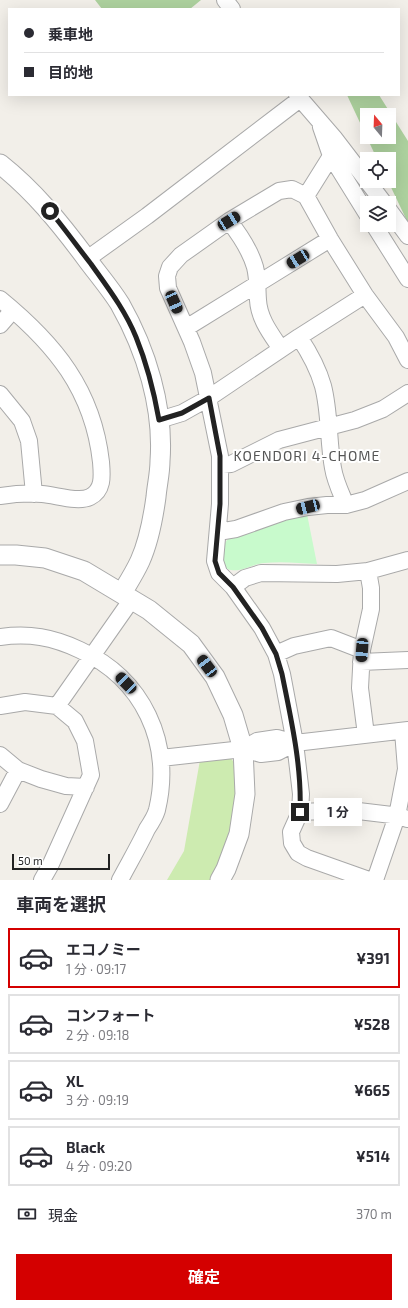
<!DOCTYPE html>
<html lang="ja">
<meta charset="utf-8">
<style>
body{margin:0;font-family:"Exo 2","Noto Sans JP",sans-serif;background:#f7f7f7;color:#2b2b33;height:100vh;display:flex;flex-direction:column;font-size:15px;white-space:nowrap}
*{box-sizing:border-box;margin:0}
p{font-size:13px;color:#7c7c81}
.icon{flex:none;width:22px;height:22px;fill:none;stroke:currentColor;stroke-width:2;stroke-linecap:round;stroke-linejoin:round}
.map{position:relative;height:880px;overflow:hidden}
.panel{display:flex;flex-direction:column;background:#fff;flex:1}
.panel>*{flex:none}
.guide{position:absolute;left:8px;top:8px;width:392px;height:88px;border-radius:0px;box-shadow:0 4px 16px #0002;display:grid;align-content:center;height:88px;padding:0 16px;background:#fff}
.needle{width:26px;rotate:341deg}
.controls{position:absolute;left:360px;top:108px;display:grid;gap:8px}
.controls a{display:grid;place-items:center;width:36px;height:36px;border-radius:0px;background:#fff;box-shadow:0 4px 16px #0002;font-size:20px}
.scale{position:absolute;left:12px;bottom:10px;width:98px;box-sizing:border-box;padding-left:4px;border:2px solid #222;border-top:0;font-size:11px;line-height:14px;white-space:nowrap;color:#222;-webkit-text-stroke:3px #fff;paint-order:stroke}
.end{position:absolute;width:18px;height:18px;margin:-9px;border:5px solid #222;background:#fff;box-shadow:0 0 0 2px #fff}
.from{border-radius:50%}
.bubble{position:absolute;height:28px;border-radius:0px;background:#fff;box-shadow:0 4px 16px #0002;font-size:13px;font-weight:700;line-height:28px;text-align:center}
.car{position:absolute;width:12px;height:24px;margin:-12px -6px;border-radius:5px;box-shadow:0 0 3px 1px #0007;background:linear-gradient(#222 24%,#8ab4d8 0 40%,#222 0 76%,#8ab4d8 0 86%,#222 0)}
.guide b{display:flex;align-items:center;gap:14px;height:38px;font-size:15px}
.guide b+b{border-top:1px solid #e1e1e2}
.guide i{width:10px;height:10px;background:#2b2b33}
ul{padding:0;list-style:none}
li{display:flex;align-items:center;gap:12px;height:60px;margin:0 8px 6px;padding:0 8px;border:2px solid #e1e1e2;border-radius:0px}
li div{flex:1}
li b{display:block;font-size:15px}
li em{font-style:normal;font-weight:700}
li.current{border-color:#d40000}
li>.icon{width:36px;height:36px;stroke-width:1.5}
h2{padding:0 16px;font-size:18px;line-height:48px}
.pay{display:flex;align-items:center;gap:10px;height:44px;padding:0 16px;font-size:15px}
.pay p{margin-inline-start:auto}
.button{display:flex;gap:8px;margin-top:auto;padding:8px 16px}
.button a{flex:1;height:46px;border-radius:0px;background:#d40000;color:#fff;font-size:16px;font-weight:700;line-height:46px;text-align:center}
.map>svg:first-child{display:block}
.grass{fill:#cdebb0}
.forest{fill:#add19e;fill-rule:evenodd}
.park{fill:#c8facc}
.lines{fill:none;stroke-linecap:round;stroke-linejoin:round}
.minor-casing{stroke:#a9a9a9;stroke-width:18}
.tertiary-casing{stroke:#a9a9a9;stroke-width:21}
.minor{stroke:#fff;stroke-width:16}
.tertiary{stroke:#fff;stroke-width:19}
.route{stroke:#222;stroke-width:5}
.labels{text-anchor:middle;dominant-baseline:central;stroke-width:4;stroke-linejoin:round;paint-order:stroke}
.neighbourhood-label{font-size:14px;letter-spacing:1px;fill:#555;stroke:#fff}
</style>
<div class="map">
<svg width="408" height="880" viewBox="0 0 408 880">
<rect width="100%" height="100%" fill="#f2efe9"/>
<!-- grass -->
<path class="grass" d="M230 757 238 768 233 817 221 859 210 880H167L184 851 200 760Z"/>
<!-- forest -->
<path class="forest" d="M95 0H201L190 9H102Z
M347 95H379L408 141V223L388 181H389V159H377ZM367 115H389V137H367Z"/>
<!-- park -->
<path class="park" d="M307 514 317 564C299 563 282 561 264 563 253 564 242 572 231 570 218 568 221 546 228 539L270 524Z"/>
<g class="lines">
<!-- minor casing -->
<g class="minor-casing">
<path id="minor" d="M225 0 232 9
M297 95 335 139 384 203
M321 127 331 156 367 214
M306 196 331 156
M389 210 408 236
M229 221C240 235 250 250 255 267 258 279 257 287 258 300 259 319 271 334 281 349
M374 225 408 279
M87 259 147 216 300 99
M0 299C55 344 93 390 101 462 102 475 104 490 90 497 78 503 56 495 42 494 28 493 14 494 0 496
M0 325 13 310
M186 328 330 239
M299 337C309 352 318 368 323 386 330 413 328 441 333 468 335 481 341 493 346 505
M0 394 22 421 29 441 34 494
M159 420 182 413 207 399 299 337 365 295
M220 465 231 464 279 440 355 420 383 409 408 393
M218 532 236 529 284 512 308 507 327 505H346L365 500 408 481
M233 587 245 578 261 573 337 574 368 571 408 560
M0 637C29 633 53 637 80 650 143 679 173 742 157 810 155 817 151 823 147 829 139 846 129 863 120 880
M276 654 294 646 331 638 362 650
M361 662 408 660
M0 706 25 702 57 706 75 721 85 741 91 775 50 866 42 880
M57 706 132 599
M366 735 360 688 362 650 371 609V588L368 571
M243 749 257 741 277 738 295 743 408 730
M0 755 18 770 41 779 66 786 86 787
M161 758 243 749 261 754 278 752 295 743
M0 804 18 770
M300 812 350 810 400 816 407 819
M369 880 307 858 298 853 292 843 291 832 300 812 301 794 295 743 282 674 276 654 262 628 233 587 219 573 215 561 220 504V456L203 373 192 342 168 288 167 276 170 267 181 255 229 221 279 191 292 189 306 196 330 239 365 295 396 337 408 360
M375 880 397 816 406 769 403 731"/>
</g>
<!-- tertiary casing -->
<g class="tertiary-casing">
<path id="tertiary" d="M0 164C34 191 60 223 86 258 97 273 110 288 120 304 146 350 164 407 160 461 160 473 157 485 156 497 153 519 149 541 140 561 135 572 128 583 122 593
M0 555H16L45 558 84 571 149 610 191 644 215 677 233 715 243 749 245 794 239 834 226 869 220 880"/>
</g>
<!-- minor -->
<use href="#minor" class="minor"/>
<!-- tertiary -->
<use href="#tertiary" class="tertiary"/>
</g>
<g class="lines">
<!-- route -->
<path class="route" d="M50 211C64 228 77 246 91 264 108 288 125 310 136 337 147 364 154 392 159 420L182 413 209 398 220 456V504L215 561 219 573 233 587 262 628 276 654 282 674C291 719 302 766 300 812"/>
</g>
<g class="labels">
<!-- neighbourhood labels -->
<g class="neighbourhood-label">
<text x="307" y="455">KOENDORI 4-CHOME</text>
</g>
</g>
</svg>
<div class="controls">
<a><svg class="needle" viewBox="-14 -14 28 28"><path d="M0-13l5 13h-10z" fill="#e53935"/><path d="M0 13l5-13h-10z" fill="#7c7c81"/></svg></a>
<a><svg class="icon" aria-label="locate" viewBox="0 0 24 24"><circle cx="12" cy="12" r="6"/><path d="M12 2v4M12 18v4M2 12h4M18 12h4"/></svg></a>
<a><svg class="icon" aria-label="layers" viewBox="0 0 24 24"><path d="M12 4l9 5-9 5-9-5zM3 14l9 5 9-5"/></svg></a>
</div>
<div class="scale">50 m</div>
<i class="end from" style="left:50px;top:211px"></i>
<i class="end" style="left:300px;top:812px"></i>
<div class="bubble" style="left:314px;top:798px;width:48px">1 分</div>
<i class="car" style="left:229px;top:221px;rotate:59deg"></i>
<i class="car" style="left:298px;top:259px;rotate:238deg"></i>
<i class="car" style="left:174px;top:302px;rotate:156deg"></i>
<i class="car" style="left:308px;top:507px;rotate:256deg"></i>
<i class="car" style="left:362px;top:650px;rotate:184deg"></i>
<i class="car" style="left:207px;top:666px;rotate:323deg"></i>
<i class="car" style="left:126px;top:683px;rotate:316deg"></i>
<div class="guide">
<b><i class="from"></i>乗車地</b>
<b><i></i>目的地</b>
</div>
</div>
<section class="panel">
<h2>車両を選択</h2>
<ul>
<li class="current"><svg class="icon" aria-label="car" viewBox="0 0 24 24"><path d="M5 17H2v-5l4-1 3-4h7l3 4 3 1v5h-3M9 17h6M6 11h13"/><circle cx="7" cy="17" r="2"/><circle cx="17" cy="17" r="2"/></svg><div><b>エコノミー</b><p>1 分 · 09:17</p></div><em>¥391</em></li>
<li><svg class="icon" aria-label="car" viewBox="0 0 24 24"><path d="M5 17H2v-5l4-1 3-4h7l3 4 3 1v5h-3M9 17h6M6 11h13"/><circle cx="7" cy="17" r="2"/><circle cx="17" cy="17" r="2"/></svg><div><b>コンフォート</b><p>2 分 · 09:18</p></div><em>¥528</em></li>
<li><svg class="icon" aria-label="car" viewBox="0 0 24 24"><path d="M5 17H2v-5l4-1 3-4h7l3 4 3 1v5h-3M9 17h6M6 11h13"/><circle cx="7" cy="17" r="2"/><circle cx="17" cy="17" r="2"/></svg><div><b>XL</b><p>3 分 · 09:19</p></div><em>¥665</em></li>
<li><svg class="icon" aria-label="car" viewBox="0 0 24 24"><path d="M5 17H2v-5l4-1 3-4h7l3 4 3 1v5h-3M9 17h6M6 11h13"/><circle cx="7" cy="17" r="2"/><circle cx="17" cy="17" r="2"/></svg><div><b>Black</b><p>4 分 · 09:20</p></div><em>¥514</em></li>
</ul>
<div class="pay"><svg class="icon" aria-label="cash" viewBox="0 0 24 24"><path d="M3 7h18v10H3z"/><circle cx="12" cy="12" r="2"/></svg>現金<p>370 m</p></div>
<div class="button"><a>確定</a></div>
</section>
